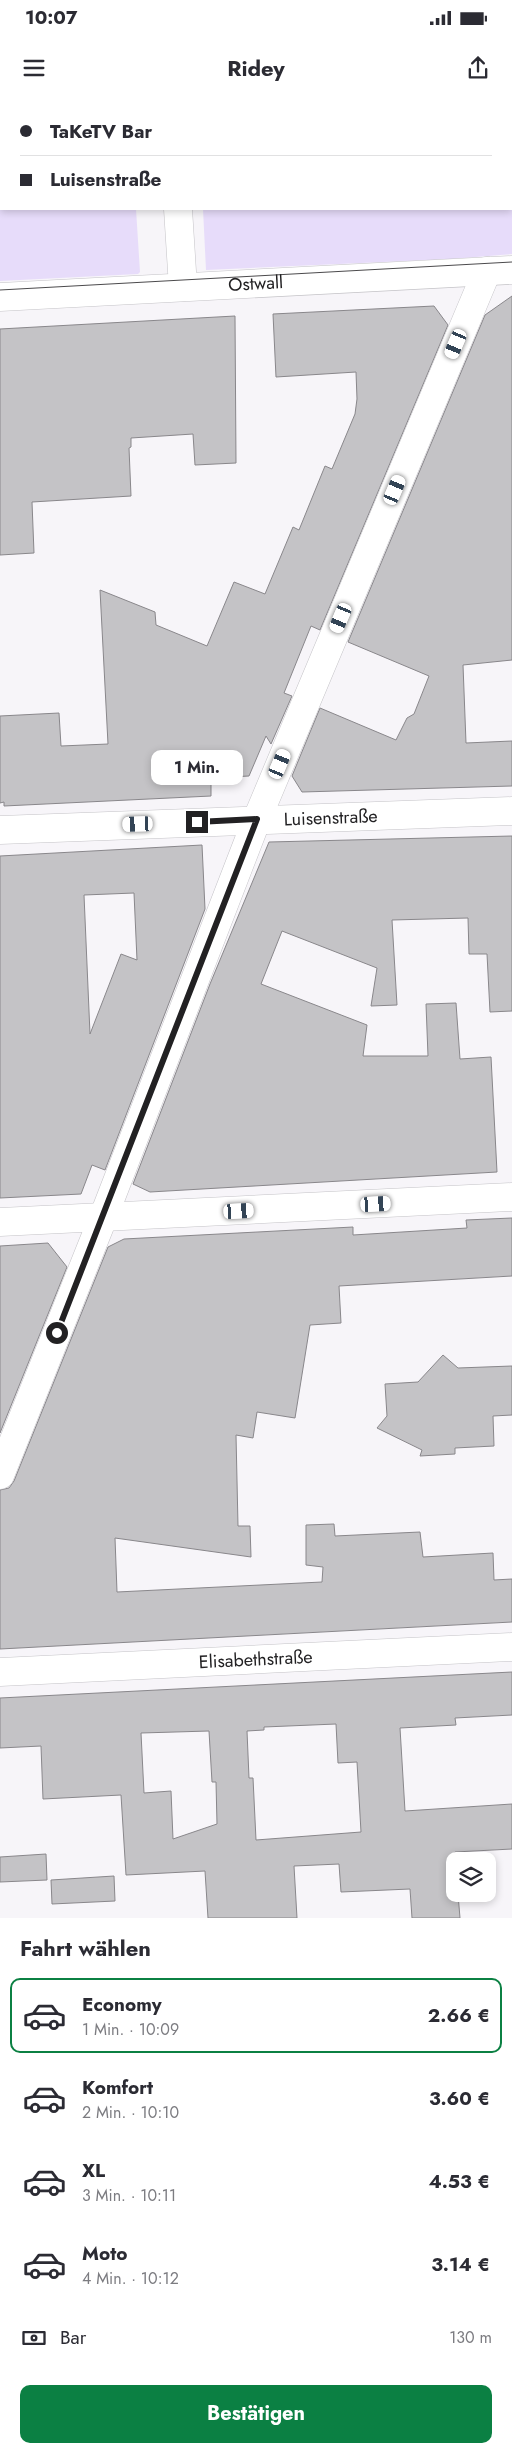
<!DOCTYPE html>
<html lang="de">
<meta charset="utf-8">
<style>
body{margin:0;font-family:Jost,sans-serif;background:#f7f7f7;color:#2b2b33;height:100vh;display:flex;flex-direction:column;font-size:19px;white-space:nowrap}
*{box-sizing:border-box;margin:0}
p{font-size:16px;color:#7c7c81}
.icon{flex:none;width:28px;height:28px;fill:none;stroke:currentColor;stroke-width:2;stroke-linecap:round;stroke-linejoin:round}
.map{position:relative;height:1818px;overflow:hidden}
.sheet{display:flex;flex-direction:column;background:#fff;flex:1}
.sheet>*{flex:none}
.guide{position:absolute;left:0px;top:0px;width:512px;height:110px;box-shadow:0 2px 8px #0003;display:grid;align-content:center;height:110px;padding:0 20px;background:#fff}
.buttons{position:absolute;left:446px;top:1752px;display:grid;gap:10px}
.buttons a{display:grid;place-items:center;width:50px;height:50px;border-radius:10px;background:#fff;box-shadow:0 2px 8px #0003;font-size:25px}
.end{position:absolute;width:22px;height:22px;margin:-11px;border:6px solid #222123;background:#fff;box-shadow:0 0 0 2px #fff}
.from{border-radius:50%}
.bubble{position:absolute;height:35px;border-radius:10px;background:#fff;box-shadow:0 2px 8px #0003;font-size:16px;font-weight:700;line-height:35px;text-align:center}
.car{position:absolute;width:15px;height:30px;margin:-15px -8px;border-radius:6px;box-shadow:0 0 4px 1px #0007;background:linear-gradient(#fff 24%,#345 0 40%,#fff 0 76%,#345 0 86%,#fff 0)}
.guide b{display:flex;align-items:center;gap:18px;height:48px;font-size:19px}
.guide b+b{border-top:1px solid #e1e1e2}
.guide i{width:12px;height:12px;background:#2b2b33}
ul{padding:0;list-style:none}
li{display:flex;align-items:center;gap:15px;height:75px;margin:0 10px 8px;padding:0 10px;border:2px solid transparent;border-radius:10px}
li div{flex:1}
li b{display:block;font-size:19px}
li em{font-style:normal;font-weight:700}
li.current{border-color:#0b8043}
li>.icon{width:45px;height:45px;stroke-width:1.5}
h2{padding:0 20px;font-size:22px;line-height:60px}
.pay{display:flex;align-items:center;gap:12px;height:55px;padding:0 20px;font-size:19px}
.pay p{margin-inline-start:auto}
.button{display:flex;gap:10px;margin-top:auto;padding:10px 20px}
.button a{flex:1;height:58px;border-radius:10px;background:#0b8043;color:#fff;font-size:20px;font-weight:700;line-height:58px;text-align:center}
.status{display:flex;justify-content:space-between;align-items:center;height:35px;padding:0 25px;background:#fff;direction:ltr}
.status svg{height:14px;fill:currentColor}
header{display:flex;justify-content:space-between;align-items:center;height:65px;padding:0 20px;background:#fff;font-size:22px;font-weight:700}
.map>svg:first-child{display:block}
.green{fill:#e7dcfa}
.building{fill:#c4c3c6;stroke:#89878b;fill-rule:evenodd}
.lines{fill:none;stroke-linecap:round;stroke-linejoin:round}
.minor-casing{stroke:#c4c3c7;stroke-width:29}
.tertiary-casing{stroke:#c4c3c7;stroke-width:29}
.minor{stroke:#fff;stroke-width:28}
.tertiary{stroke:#fff;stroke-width:28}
.tram{stroke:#4b4a4c;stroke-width:1}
.route{stroke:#222123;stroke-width:6}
.labels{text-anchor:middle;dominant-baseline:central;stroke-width:4;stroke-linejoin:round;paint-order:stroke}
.street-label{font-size:18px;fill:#222123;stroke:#fff}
</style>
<div class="status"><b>10:07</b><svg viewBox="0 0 49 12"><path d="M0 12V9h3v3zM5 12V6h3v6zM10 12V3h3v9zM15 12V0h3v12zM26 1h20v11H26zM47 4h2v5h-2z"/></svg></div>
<header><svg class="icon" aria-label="menu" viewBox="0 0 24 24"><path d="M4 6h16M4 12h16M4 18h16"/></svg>Ridey<svg class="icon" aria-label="share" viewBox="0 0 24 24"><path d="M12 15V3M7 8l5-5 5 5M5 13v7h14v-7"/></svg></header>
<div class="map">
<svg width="512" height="1818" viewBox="0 0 512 1818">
<rect width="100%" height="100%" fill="#f7f5f9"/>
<!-- green -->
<path class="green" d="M512 64V154L451 159 206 170 203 109H511Z
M0 90 1 109H136L140 172 138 174 0 181Z"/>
<!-- building -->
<path class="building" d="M512 196V560L463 565 466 643 512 641V686L302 692 292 676 320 608 396 640 407 618 414 614 429 576 348 542 485 215Z
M434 206 448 225 320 530 311 526 284 593 292 596 271 644 266 636 249 676 211 678V696L4 706V702L0 703V616L59 613 61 646 108 644 100 490 155 512 156 525 207 546 234 482 265 494 293 427 299 430 325 366 332 369 355 314 357 299 356 272 276 277 273 214Z
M235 216 236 363 195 365 193 334 131 338V347L129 348 131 396 32 402 34 453 0 455V229Z
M512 736V911L490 912 487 854H469L468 818 392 820 397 905 371 906 377 868 282 831 261 884 367 925 363 956H428L426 904 456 903 460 959 491 957 497 1072 150 1092 133 1084 210 884 269 742Z
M202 745 205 809 105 1070 92 1065 81 1094 0 1098V756ZM134 793 137 860 121 854 90 934 84 795Z
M512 1118V1176L339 1186 341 1223 310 1225 295 1318 257 1312 253 1338 236 1335 238 1426H250L251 1457 115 1438 117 1492 322 1482 323 1467 306 1465V1425L334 1424 335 1436 420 1432 423 1457 493 1453 494 1480 512 1479V1522L0 1549V1390L9 1388 14 1381 108 1147 124 1139 353 1127V1135L467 1128 466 1120Z
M48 1143 67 1167 0 1333V1146Z
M443 1255 458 1268 512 1266V1315L493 1316 494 1346 455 1348V1354L420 1356 422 1350 377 1328 387 1316 385 1284 418 1282Z
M512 1572V1615L455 1618 456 1625 400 1628 405 1711 512 1704V1749L455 1752V1794H458L460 1818H412L410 1789 341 1792 339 1764 294 1766 297 1818H208L205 1771 126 1775 121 1695 43 1699 41 1646 0 1648V1598ZM336 1624 338 1663 357 1662 361 1732 256 1740 253 1678H249L247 1631 264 1630V1627ZM209 1631 212 1682H216L217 1724 173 1739 171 1691 144 1693 141 1633Z
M46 1754 47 1780 0 1782V1757Z
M114 1776 115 1801 52 1804 51 1780Z"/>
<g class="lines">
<!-- minor casing -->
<g class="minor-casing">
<g id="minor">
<path d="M161 0V1"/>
<path d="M178 109 183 187"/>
<path id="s1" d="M0 730 512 711"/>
<path d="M0 1122 512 1097"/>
<path d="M0 1375 103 1118 257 719 487 171"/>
<path id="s2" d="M0 1572 512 1547"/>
</g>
</g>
<!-- tertiary casing -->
<g class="tertiary-casing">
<g id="tertiary">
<path d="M511 50H512"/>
<path d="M0 78H1"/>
<path id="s3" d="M0 197 512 170"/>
</g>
</g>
<!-- minor -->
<use href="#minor" class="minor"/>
<!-- tertiary -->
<use href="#tertiary" class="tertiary"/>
<!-- tram -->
<path class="tram" d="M511 58H512
M0 85H1
M0 190 512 162"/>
</g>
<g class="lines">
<!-- route -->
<path class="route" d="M57 1233 257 719 197 722"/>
</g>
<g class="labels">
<!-- street labels -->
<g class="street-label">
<text stroke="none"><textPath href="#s3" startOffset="256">Ostwall</textPath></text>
<text stroke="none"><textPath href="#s1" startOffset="331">Luisenstraße</textPath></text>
<text stroke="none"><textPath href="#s2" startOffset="256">Elisabethstraße</textPath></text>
</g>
</g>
</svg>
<div class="buttons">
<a><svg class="icon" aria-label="layers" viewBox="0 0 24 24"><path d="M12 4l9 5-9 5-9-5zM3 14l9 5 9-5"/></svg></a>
</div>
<i class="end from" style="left:57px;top:1233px"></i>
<i class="end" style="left:197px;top:722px"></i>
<div class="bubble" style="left:151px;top:650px;width:92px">1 Min.</div>
<i class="car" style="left:456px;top:244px;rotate:203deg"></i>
<i class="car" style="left:395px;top:390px;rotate:23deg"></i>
<i class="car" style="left:341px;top:518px;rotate:203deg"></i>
<i class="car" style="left:280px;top:664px;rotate:23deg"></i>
<i class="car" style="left:138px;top:724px;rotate:268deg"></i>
<i class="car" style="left:376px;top:1104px;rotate:87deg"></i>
<i class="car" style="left:239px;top:1111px;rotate:87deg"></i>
<div class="guide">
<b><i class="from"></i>TaKeTV Bar</b>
<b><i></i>Luisenstraße</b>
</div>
</div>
<section class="sheet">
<h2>Fahrt wählen</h2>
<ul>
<li class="current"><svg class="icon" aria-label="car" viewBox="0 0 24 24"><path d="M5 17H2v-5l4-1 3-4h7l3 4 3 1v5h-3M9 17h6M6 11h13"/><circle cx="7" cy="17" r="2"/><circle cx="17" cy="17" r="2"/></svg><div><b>Economy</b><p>1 Min. · 10:09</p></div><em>2.66 €</em></li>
<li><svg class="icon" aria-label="car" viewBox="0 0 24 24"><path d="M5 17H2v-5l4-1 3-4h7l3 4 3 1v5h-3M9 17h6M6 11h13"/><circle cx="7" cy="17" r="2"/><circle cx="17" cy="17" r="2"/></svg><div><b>Komfort</b><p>2 Min. · 10:10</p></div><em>3.60 €</em></li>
<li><svg class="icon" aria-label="car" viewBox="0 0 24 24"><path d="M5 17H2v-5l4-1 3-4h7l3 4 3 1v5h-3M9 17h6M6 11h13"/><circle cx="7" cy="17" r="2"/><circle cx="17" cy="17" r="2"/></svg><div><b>XL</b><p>3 Min. · 10:11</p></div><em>4.53 €</em></li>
<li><svg class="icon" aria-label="car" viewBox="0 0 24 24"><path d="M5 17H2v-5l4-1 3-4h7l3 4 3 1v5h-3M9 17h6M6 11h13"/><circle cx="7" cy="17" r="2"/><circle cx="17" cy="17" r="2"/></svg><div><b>Moto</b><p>4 Min. · 10:12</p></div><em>3.14 €</em></li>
</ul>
<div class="pay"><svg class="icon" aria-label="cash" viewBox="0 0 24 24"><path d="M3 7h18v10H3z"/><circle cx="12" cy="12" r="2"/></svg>Bar<p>130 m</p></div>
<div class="button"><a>Bestätigen</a></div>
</section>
